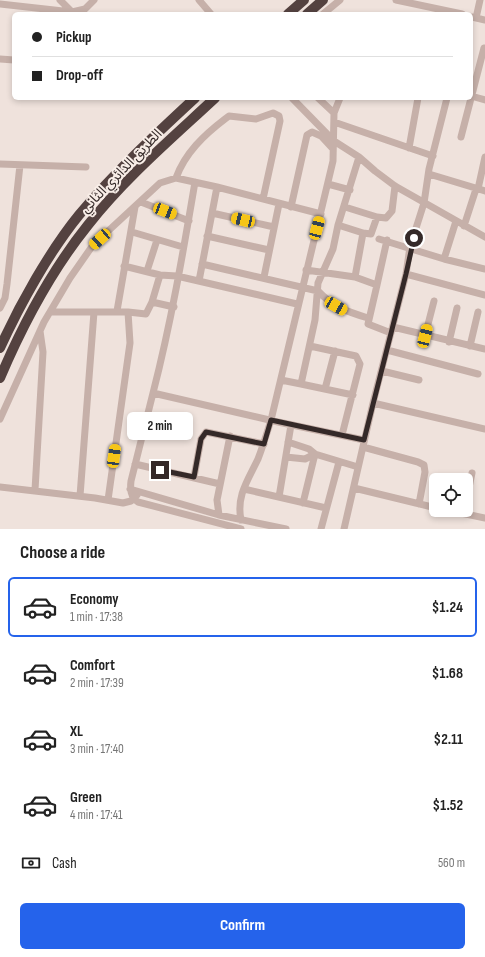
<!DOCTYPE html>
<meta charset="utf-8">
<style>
body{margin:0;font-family:"Sofia Sans Condensed","Noto Sans Arabic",sans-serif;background:#f6f6f6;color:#222;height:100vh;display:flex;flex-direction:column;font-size:15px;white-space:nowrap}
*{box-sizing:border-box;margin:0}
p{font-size:13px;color:#767676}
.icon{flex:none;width:22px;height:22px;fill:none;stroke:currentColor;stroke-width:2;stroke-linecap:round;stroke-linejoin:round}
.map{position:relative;height:529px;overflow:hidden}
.side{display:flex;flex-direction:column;background:#fff;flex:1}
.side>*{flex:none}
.guide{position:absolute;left:12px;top:12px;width:461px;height:88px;border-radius:6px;box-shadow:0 2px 6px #0003;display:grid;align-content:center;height:88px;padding:0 20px;background:#fff}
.fabs{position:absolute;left:429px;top:473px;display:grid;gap:8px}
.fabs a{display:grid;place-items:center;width:44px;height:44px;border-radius:6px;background:#fff;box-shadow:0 2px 6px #0003;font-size:20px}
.end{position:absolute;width:18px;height:18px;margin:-9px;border:5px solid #342928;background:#fff;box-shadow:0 0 0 2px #fff}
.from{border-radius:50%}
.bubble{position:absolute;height:28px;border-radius:6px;background:#fff;box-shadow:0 2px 6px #0003;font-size:13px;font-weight:700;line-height:28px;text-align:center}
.car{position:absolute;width:12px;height:24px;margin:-12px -6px;border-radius:5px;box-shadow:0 0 3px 1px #0007;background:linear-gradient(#f5c518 24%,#345 0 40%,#f5c518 0 76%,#345 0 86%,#f5c518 0)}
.guide b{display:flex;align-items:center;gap:14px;height:38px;font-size:15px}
.guide b+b{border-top:1px solid #e0e0e0}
.guide i{width:10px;height:10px;background:#222}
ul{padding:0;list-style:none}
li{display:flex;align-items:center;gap:12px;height:60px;margin:0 8px 6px;padding:0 12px;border:2px solid transparent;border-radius:6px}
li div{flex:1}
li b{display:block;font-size:15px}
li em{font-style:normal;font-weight:700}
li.current{border-color:#2563eb}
li>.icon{width:36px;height:36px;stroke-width:1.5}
h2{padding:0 20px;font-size:18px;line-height:48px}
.pay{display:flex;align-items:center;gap:10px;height:44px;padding:0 20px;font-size:15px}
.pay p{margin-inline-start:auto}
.primary-button{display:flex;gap:8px;margin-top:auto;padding:8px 20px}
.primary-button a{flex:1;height:46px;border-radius:6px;background:#2563eb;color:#fff;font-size:16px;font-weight:700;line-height:46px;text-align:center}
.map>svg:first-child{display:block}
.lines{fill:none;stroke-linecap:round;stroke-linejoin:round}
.minor{stroke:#c6b0a9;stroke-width:7}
.highway{stroke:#544240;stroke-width:10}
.route{stroke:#342928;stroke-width:5}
.labels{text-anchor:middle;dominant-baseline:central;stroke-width:4;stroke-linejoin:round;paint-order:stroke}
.street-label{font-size:14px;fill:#342928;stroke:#f8ede7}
</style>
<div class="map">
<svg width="485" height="529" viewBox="0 0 485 529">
<rect width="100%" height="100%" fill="#efe2dc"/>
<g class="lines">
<!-- minor -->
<path class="minor" d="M60 0 72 12
M199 0 211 14
M396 0 462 14
M0 4 72 12 85 9 94 0
M323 14 340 0
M472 17 485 20
M476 18 480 0
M0 59 14 60
M471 96 485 100
M292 98 334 141 359 157 375 171 395 186 485 237
M334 113 340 98
M334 122 433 156
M461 137 484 48
M409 148 418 98
M0 164 86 167
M429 174 485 191
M176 178C185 153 204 135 225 119L229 116 256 119 273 113 279 116 280 121 263 199
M328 184 350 190
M478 189 485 157
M141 202 189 221
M291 207 307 135 312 132 321 136 333 149
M345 207 377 217
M212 213 274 227
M338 225 363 233 371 234 377 217 386 218 392 211 395 186
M464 226 476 189
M132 232 183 247
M207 236 269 250
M379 239 444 259 485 269
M444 259 456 221
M202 264 318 291C333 307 348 312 368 318
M124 266 160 275 177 276 297 304
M306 270 355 277 377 285 387 240
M147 271 157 240
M406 274 485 295
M264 277 279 204
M355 277 363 233
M199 281 217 187
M377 285 368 324 391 333
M152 302 174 307
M0 308 5 298 7 284 20 165
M117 311 135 207
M50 312H94L80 496
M94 312H128L146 314 152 302 160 275
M393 327 485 349
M425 336 434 301
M449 342 457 308
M310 346 356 356 360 364 342 435
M470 346 478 312
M387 350 478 374
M382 371 419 380
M281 380 301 384 315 320 318 283 333 249 338 225 359 157
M301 384 353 395
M325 389 335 351
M153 393C171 323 183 253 195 182
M373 403 485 429
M0 419 44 322 70 278 93 245 160 183 176 178 217 187 321 214
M288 442 309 449 315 454 358 467
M363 447 418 462 424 465 425 472 419 504
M286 457 305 459 315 454
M135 464 220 484
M194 477 201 439 206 432 264 444
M0 487 95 498 123 503 131 501 137 495
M354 488 436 508
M130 489 219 515 286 529
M244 489 326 508
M35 490 43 352 40 331
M279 497 291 425
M108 500 130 343 128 312
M466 502 472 473
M303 503 315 454
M447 510 485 518
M219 515 217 500 230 436
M241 520C236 496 248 480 258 459 263 446 267 433 271 420L333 161 334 113 318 98
M241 529 138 502C131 498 130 489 131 481L153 393 278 422 364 440
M321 529 339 462
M344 529 373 403 406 274 410 247 424 203 429 169 447 98"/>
<!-- highway -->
<path class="highway" d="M288 14 304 0
M307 14 323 0
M0 348C20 304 49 252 79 215 114 173 155 135 195 98
M0 378C23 324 51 271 88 225 125 178 171 139 215 98"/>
</g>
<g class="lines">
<!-- route -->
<path class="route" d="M160 470 194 477 201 439 206 432 264 444 271 420 364 440 406 274 414 238"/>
</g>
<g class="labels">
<!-- street labels -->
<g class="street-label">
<text transform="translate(121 171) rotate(-46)">الطريق الدائري الثاني</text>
</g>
</g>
</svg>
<div class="fabs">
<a><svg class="icon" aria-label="locate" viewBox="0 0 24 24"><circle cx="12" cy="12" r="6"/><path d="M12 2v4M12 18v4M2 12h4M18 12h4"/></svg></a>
</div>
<i class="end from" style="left:414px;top:238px"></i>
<i class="end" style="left:160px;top:470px"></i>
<div class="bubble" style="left:127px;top:412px;width:66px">2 min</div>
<i class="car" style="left:165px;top:211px;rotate:111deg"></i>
<i class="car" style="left:243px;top:220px;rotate:283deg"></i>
<i class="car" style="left:317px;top:228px;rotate:15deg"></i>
<i class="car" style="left:100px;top:239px;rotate:228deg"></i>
<i class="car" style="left:336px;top:306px;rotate:120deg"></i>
<i class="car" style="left:425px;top:336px;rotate:14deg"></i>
<i class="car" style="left:114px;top:456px;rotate:8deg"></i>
<div class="guide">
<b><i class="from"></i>Pickup</b>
<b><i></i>Drop-off</b>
</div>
</div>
<section class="side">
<h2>Choose a ride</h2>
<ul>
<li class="current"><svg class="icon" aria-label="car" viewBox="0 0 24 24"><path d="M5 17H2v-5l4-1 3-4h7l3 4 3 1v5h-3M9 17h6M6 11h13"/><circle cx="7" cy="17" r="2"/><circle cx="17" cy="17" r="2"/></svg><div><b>Economy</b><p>1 min · 17:38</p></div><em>$1.24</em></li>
<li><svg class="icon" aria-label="car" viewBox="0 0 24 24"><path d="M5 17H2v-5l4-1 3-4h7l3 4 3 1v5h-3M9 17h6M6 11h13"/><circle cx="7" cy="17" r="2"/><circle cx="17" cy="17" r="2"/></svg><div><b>Comfort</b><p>2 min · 17:39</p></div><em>$1.68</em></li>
<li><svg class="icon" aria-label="car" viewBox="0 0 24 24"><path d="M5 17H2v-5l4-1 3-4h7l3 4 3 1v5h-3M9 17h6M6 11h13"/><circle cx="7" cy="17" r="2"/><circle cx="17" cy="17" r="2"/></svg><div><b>XL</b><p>3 min · 17:40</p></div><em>$2.11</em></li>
<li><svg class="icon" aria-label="car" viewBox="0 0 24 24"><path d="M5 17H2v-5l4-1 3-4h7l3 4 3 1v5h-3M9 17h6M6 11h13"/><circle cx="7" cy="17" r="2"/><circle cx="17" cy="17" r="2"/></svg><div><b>Green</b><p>4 min · 17:41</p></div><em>$1.52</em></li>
</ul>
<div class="pay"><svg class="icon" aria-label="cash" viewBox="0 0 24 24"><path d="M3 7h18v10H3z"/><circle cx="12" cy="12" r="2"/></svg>Cash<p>560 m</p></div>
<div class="primary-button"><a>Confirm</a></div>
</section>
